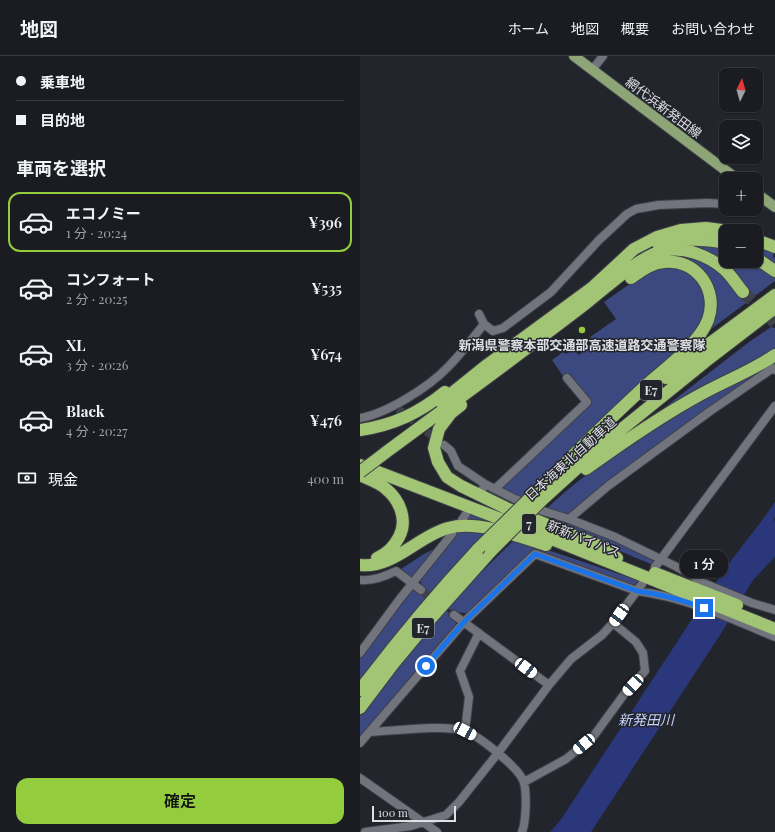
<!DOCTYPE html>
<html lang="ja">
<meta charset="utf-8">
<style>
body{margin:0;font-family:"Playfair Display","Noto Sans JP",serif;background:#27292e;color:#f1f3f6;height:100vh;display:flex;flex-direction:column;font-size:15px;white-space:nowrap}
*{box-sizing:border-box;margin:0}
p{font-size:13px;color:#9fa1a5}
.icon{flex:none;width:22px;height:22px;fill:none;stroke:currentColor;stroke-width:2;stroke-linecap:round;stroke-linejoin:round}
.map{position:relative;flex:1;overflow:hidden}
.drawer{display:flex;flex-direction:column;background:#1a1c21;width:360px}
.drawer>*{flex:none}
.banner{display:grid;align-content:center;height:88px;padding:0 16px;background:#1a1c21}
.needle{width:26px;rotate:5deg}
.buttons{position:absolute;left:359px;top:12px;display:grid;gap:8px}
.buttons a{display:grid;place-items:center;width:44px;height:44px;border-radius:8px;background:#1a1c21;box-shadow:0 1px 3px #0004,0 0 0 1px #383a3f;font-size:20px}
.scale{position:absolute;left:12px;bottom:10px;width:84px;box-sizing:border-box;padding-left:4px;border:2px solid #dee0e5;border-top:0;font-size:11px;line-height:14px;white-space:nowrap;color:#dee0e5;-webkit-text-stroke:3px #23252c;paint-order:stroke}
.end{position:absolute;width:18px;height:18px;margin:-9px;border:5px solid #1a73e8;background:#fff;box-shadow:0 0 0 2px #fff}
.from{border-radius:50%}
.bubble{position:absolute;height:28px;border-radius:12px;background:#1a1c21;box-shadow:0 1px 3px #0004,0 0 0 1px #383a3f;font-size:13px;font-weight:600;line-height:28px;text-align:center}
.car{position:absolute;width:12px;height:24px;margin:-12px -6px;border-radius:5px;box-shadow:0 0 3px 1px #0007;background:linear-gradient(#fff 24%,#345 0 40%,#fff 0 76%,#345 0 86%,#fff 0)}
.banner b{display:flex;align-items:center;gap:14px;height:38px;font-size:15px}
.banner b+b{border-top:1px solid #383a3f}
.banner i{width:10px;height:10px;background:#f1f3f6}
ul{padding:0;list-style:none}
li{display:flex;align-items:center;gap:12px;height:60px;margin:0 8px 6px;padding:0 8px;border:2px solid transparent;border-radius:12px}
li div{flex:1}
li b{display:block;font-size:15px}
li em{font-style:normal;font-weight:600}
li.selected{border-color:#93cc3d}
li>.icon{width:36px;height:36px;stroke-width:1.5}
h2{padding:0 16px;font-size:18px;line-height:48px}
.pay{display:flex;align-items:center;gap:10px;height:44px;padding:0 16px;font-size:15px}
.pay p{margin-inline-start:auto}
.cta{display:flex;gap:8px;margin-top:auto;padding:8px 16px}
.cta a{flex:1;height:46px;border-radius:12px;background:#93cc3d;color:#111;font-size:16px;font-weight:600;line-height:46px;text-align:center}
header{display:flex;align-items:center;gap:24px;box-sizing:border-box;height:56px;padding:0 20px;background:#1a1c21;border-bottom:1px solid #383a3f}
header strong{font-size:19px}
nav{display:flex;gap:22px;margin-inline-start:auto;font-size:14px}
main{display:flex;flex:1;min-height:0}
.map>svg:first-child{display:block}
.green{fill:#3b4980}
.water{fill:#2a377a}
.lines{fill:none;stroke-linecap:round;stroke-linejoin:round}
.minor-tunnel{stroke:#3f4148;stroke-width:8;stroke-dasharray:8 4;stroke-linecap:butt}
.highway-tunnel{stroke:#3f4148;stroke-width:12;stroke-dasharray:12 6;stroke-linecap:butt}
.minor-casing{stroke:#3f4147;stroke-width:10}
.major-casing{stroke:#3f4147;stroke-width:12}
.highway-casing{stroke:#3f4147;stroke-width:14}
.minor{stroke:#71747c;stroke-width:8}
.major{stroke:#8ea578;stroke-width:10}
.highway{stroke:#a1c575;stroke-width:12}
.highway-bridge-casing{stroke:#3f4147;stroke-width:14;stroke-linecap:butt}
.highway-bridge{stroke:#a1c575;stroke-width:12}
.route{stroke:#1a73e8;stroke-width:5}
.poi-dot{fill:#93cc3d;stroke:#23252c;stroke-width:1.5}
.labels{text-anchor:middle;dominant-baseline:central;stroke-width:3;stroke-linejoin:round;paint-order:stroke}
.shield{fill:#23252c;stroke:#a6a8ae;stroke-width:1}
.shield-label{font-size:12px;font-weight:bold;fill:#dee0e5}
.street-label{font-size:13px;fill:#dee0e5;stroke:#23252c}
.poi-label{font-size:13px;font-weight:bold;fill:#dee0e5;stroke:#23252c}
.water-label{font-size:14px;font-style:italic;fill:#c5d1fa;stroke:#23252c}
</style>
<header>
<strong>地図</strong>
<nav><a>ホーム</a><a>地図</a><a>概要</a><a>お問い合わせ</a></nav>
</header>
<main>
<section class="drawer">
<div class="banner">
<b><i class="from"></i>乗車地</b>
<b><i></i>目的地</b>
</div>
<h2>車両を選択</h2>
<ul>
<li class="selected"><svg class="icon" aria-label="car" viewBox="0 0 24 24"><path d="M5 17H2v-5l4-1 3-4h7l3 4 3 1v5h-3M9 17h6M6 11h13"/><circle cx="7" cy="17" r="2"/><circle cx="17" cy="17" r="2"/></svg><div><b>エコノミー</b><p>1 分 · 20:24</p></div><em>¥396</em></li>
<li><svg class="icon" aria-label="car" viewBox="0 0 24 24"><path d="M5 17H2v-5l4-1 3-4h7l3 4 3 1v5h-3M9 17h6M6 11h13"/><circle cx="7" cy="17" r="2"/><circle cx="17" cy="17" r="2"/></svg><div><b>コンフォート</b><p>2 分 · 20:25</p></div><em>¥535</em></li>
<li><svg class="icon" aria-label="car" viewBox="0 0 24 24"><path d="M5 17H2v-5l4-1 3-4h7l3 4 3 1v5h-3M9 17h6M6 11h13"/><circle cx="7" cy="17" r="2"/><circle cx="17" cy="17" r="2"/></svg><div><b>XL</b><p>3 分 · 20:26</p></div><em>¥674</em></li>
<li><svg class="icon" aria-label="car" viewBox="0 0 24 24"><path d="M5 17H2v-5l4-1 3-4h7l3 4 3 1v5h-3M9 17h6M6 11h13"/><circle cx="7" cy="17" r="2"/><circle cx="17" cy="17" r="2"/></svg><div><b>Black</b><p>4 分 · 20:27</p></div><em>¥476</em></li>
</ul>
<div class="pay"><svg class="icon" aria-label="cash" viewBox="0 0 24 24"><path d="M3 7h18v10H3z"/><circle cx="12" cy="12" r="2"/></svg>現金<p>400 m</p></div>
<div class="cta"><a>確定</a></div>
</section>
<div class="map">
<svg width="415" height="776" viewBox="0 0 415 776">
<rect width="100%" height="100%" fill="#23252c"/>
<!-- green -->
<path class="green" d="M396 187 414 194 413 201 415 202V211L396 197Z
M313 189 366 190V205H396L415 218V225L392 242 383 233 330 193Z
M314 198C321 199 330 198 337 201 357 209 371 228 383 245L387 242 390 244 343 279 349 268 340 214 286 207Z
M314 210 328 215 339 224 346 246 344 261 333 279 162 442 142 432 228 349 205 319 203 320 192 304 203 296 206 298 211 295 212 296 215 295 219 299 234 286 230 281 256 263 244 246 288 215Z
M411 271 415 272V295L312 352 305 351 389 286Z
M411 308 412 311 210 459 203 460 185 454 206 435 236 411 328 350Z
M129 431 157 446 153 450 122 436Z
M182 457 241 477 296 502 297 506 293 509 180 461Z
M110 458 134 468 103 466Z
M98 474 128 475 70 540 62 534 63 532 59 521Z
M155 483 268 521 280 524 276 532 174 496 110 558 96 556 95 558 86 551Z
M76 492 53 524 42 517 41 513 64 498Z
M49 535H61L68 541 0 624V598Z
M85 553 93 560V561L97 570 0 686V658L28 621Z"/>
<!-- water -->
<path class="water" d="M415 446V461L414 463 415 466V501L393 524 362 576 231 776H190L200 765 366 511 403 463Z"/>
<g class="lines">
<!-- minor-tunnel -->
<path class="minor-tunnel" d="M38 353 80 386
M61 534 94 559"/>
<!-- highway-tunnel -->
<path class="highway-tunnel" d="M383 236 415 267"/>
<!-- minor casing -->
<g class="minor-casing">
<path id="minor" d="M232 14 243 0
M119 258 124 268 133 275 143 272 191 236 239 184 267 158 276 153 299 149 347 147 366 148
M0 362C26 358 69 331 88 311 101 298 112 283 124 268
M84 389 91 395 98 410 125 428
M123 432 125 428 155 443 183 455 209 463 255 481 315 510 333 520 341 526 392 547 415 554
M135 433 227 346 207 322
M209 463 248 430 349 356 413 312 415 314
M102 464 106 458
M295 511 415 350
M0 524C13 525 24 521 36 515L61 534
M94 559 189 629
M0 597 39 544 92 478
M105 675 109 641 100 615 119 577
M10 676C35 675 83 668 105 675 119 680 161 713 164 727 167 738 166 766 162 776
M0 687 104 566 175 498 277 535C325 541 370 562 415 581
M0 722 77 776
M164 726 206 703 233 681 265 637 285 615 283 597 276 586 253 567
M5 776 51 770 86 759 99 746 138 697 189 629 211 603 242 579 253 567 282 528"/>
</g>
<!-- major casing -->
<g class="major-casing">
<path id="major" d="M214 0 377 123
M396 137 415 151"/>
</g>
<!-- highway casing -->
<g class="highway-casing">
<path id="highway" d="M396 184 415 191
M299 190C320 181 344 183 366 187
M396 202 415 215
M306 322 338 296 415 239
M81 346 127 309 233 231 274 193 297 181 321 174 346 172 369 175
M101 349 91 357 79 373 74 392 78 406 87 421 101 430 146 452 242 491 257 502
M0 374C34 369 59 357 85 336
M25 397C90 349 156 301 220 252 241 236 278 201 302 195 324 190 347 199 364 213 371 219 377 229 383 236
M0 409 164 472 415 573
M226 413C262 387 298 362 336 341 362 326 390 316 415 299
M0 419C8 423 18 426 25 432 40 444 48 464 39 481 34 491 27 498 17 502
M192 421C221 391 251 362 281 334 301 315 338 290 348 264 359 234 336 202 304 206 291 207 281 215 271 222
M174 438 197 417
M183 443 247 385 346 305 415 252
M0 509C33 513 58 480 88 472 118 464 158 480 186 489
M295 517 377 549
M0 634C37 585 76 538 118 493
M0 652 34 607 73 560 131 495"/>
</g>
<!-- minor -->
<use href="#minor" class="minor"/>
<!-- major -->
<use href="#major" class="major"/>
<!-- highway -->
<use href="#highway" class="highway"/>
<!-- highway-bridge casing -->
<g class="highway-bridge-casing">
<path id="highway-bridge" d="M0 416 25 397
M118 493 174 438
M131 495 183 443"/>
</g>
<!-- highway-bridge -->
<use href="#highway-bridge" class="highway-bridge"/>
</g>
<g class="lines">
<!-- route -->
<path class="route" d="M66 610 104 566 175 498 277 535C300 538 323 544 344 552"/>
</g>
<!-- markers -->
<circle class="poi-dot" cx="222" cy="274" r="4"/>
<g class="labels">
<!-- shield labels -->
<g class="shield">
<rect x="280" y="324" width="22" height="20" rx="3"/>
<rect x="162" y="458" width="14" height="20" rx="3"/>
<rect x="52" y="562" width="22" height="20" rx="3"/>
</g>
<g class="shield-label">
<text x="291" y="334">E7</text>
<text x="169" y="468">7</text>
<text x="63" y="572">E7</text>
</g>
<!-- street labels -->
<g class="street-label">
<text transform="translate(304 51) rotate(37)">網代浜新発田線</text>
<text transform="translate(210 402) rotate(-42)">日本海東北自動車道</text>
<text transform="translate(224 482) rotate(22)">新新バイパス</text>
</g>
<!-- poi labels -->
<g class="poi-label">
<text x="222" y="288">新潟県警察本部交通部高速道路交通警察隊</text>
</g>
<!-- water labels -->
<g class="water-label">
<text x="286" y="663">新発田川</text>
</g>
</g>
</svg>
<div class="buttons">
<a><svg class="needle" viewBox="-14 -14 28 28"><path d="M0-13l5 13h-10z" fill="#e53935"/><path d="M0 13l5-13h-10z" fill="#9fa1a5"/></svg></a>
<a><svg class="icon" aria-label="layers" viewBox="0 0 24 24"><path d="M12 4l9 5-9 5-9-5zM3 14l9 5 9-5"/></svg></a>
<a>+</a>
<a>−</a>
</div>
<div class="scale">100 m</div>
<i class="end from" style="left:66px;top:610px"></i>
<i class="end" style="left:344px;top:552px"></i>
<div class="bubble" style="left:320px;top:494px;width:48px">1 分</div>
<i class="car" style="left:259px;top:559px;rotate:215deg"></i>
<i class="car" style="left:166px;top:612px;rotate:127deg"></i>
<i class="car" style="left:273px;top:629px;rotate:223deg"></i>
<i class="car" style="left:105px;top:675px;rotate:118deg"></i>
<i class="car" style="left:224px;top:688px;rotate:230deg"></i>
</div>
</main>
